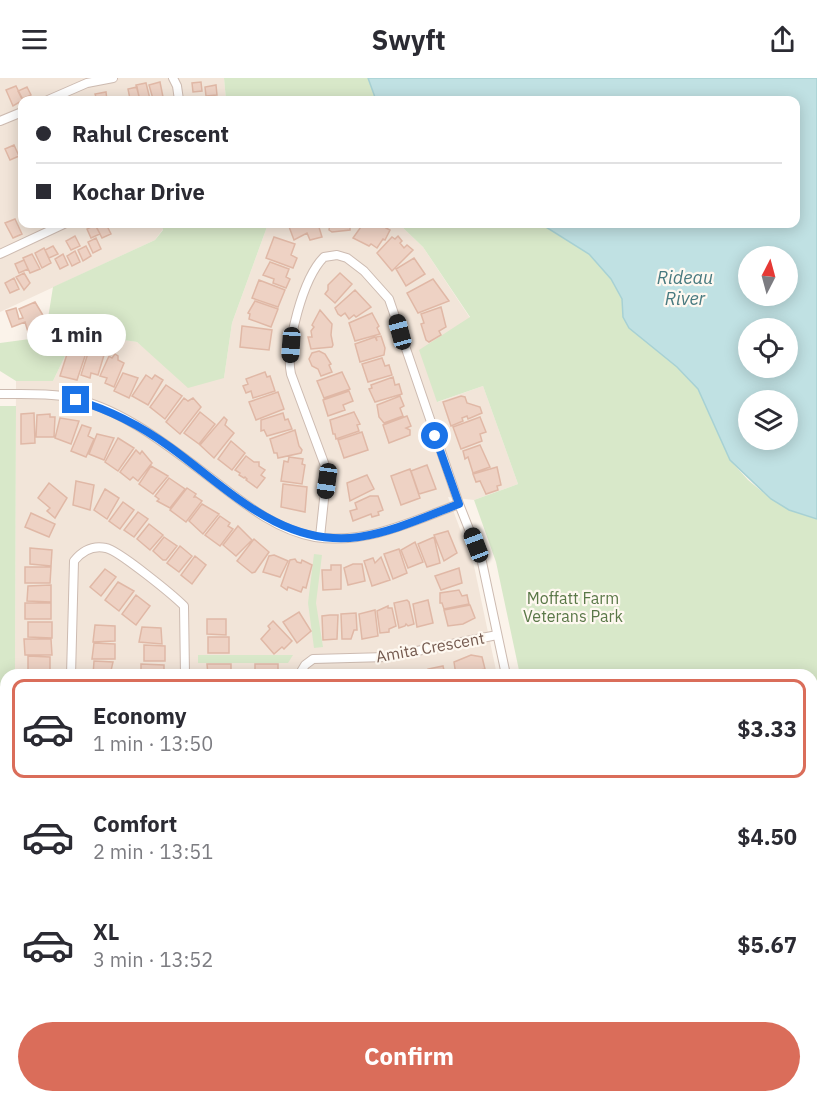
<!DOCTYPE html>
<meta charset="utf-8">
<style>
body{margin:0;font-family:"IBM Plex Sans",sans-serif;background:#f2f2f3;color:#2b2b33;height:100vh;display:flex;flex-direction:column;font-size:22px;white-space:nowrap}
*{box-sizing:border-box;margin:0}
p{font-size:20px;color:#7c7c81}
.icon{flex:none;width:33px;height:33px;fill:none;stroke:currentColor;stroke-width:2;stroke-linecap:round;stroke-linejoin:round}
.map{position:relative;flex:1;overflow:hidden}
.details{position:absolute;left:0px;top:591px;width:818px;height:434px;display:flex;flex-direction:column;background:#fff;border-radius:18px 18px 0 0;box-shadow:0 3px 15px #0003}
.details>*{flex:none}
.top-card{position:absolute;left:18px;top:18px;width:782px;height:132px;border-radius:12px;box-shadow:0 3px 15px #0003;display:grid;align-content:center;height:132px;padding:0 18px;background:#fff}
.needle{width:39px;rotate:6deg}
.buttons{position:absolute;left:738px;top:168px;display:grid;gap:12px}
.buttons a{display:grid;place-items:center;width:60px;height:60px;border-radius:50%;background:#fff;box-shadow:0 3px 15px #0003;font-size:30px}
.end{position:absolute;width:27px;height:27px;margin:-14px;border:8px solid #1a73e8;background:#fff;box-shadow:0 0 0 3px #fff}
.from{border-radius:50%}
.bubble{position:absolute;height:42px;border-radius:21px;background:#fff;box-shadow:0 3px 15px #0003;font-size:20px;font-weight:800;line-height:42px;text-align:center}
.car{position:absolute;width:18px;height:36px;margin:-18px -9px;border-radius:8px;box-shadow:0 0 4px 2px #0007;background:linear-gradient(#222 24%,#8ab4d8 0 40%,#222 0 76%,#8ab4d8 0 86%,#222 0)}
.top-card b{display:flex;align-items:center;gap:21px;height:57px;font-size:22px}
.top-card b+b{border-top:2px solid #e1e1e2}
.top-card i{width:15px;height:15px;background:#2b2b33}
ul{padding:10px 0 0;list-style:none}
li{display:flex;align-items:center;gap:18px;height:99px;margin:0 12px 9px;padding:0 6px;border:3px solid transparent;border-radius:12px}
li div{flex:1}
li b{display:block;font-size:22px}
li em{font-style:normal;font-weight:800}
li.on{border-color:#da6d5a}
li>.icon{width:54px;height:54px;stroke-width:1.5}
.action{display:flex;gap:12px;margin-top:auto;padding:12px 18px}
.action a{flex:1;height:69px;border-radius:36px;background:#da6d5a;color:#fff;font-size:24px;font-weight:800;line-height:69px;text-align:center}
header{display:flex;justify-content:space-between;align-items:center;height:78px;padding:0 18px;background:#fff;font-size:27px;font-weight:800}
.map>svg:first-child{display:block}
.residential{fill:#f2e5d9}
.green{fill:#d8e8c9}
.water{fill:#c0e1e3;stroke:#a7d1d4;stroke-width:1.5;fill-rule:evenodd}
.building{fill:#eed2c4;stroke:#e0b8a6;stroke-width:1.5}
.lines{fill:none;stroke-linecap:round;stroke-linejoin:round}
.minor-casing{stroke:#cdbbb1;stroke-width:10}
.minor{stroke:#fff;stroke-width:8}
.route{stroke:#1a73e8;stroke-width:8}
.labels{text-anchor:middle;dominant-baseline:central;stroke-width:4.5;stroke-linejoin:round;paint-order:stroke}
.park-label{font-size:16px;fill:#5a7848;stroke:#fef8f0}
.street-label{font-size:16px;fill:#745a4f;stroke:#fef8f0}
.water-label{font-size:18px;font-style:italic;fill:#47797f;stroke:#fef8f0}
</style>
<header><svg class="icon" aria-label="menu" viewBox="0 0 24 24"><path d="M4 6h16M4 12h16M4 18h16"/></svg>Swyft<svg class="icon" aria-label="share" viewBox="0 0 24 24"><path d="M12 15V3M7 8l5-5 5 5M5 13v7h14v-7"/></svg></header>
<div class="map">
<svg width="817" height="1024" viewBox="0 0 817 1024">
<rect width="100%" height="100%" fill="#fbf3ea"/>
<!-- residential -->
<path class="residential" d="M0 0H224L226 22H22V146H162L163 151 155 162 0 234Z
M268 146H399L423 169 470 240 438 324 483 308 518 406 474 422 448 419 474 488 497 597H15L16 303H53L76 254 137 264 149 274 224 300 232 245Z
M817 996V1024H752L758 1019 812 1018V1000Z"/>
<!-- green -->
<path class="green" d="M224 0H368L376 22H226Z
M162 146H268L232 245 224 300 188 310 137 264 76 255 53 303H16L0 293V265L45 259 53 209 155 162 163 152Z
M399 146H541L589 176 611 201 622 221 623 239 677 289 698 311 730 382 748 402 771 421 817 441V844L812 849V597H520L496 484 474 422 518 406 483 308 437 324 419 272 470 239 423 169Z
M0 328H16L15 597H6V710L0 726Z
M314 476 322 477 316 525 323 569 314 570 308 525Z
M198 577H293L288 585H198Z
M0 735 6 737V800L0 803Z
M6 873V954L0 956V875Z"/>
<!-- water -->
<path class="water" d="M368 0H817V441L789 432 771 421 730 382 698 311 677 289 629 250 623 239 622 221 611 201 589 176 541 146H795V22H376ZM748 178H788V218H748ZM748 250H788V290H748ZM748 322H788V362H748Z
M817 844V996L812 1000V849Z
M6 954V1018L758 1019 752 1024H738L736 1021 729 1024H0V956Z"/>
<!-- building -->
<path class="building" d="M160 4 163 19 153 21 149 7Z
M201 4 202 13 193 14 192 5Z
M146 5 150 21 140 22 136 7Z
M216 7 217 17 206 18 205 9Z
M16 8 23 22 13 28 6 12Z
M27 9 31 17 22 21 18 13Z
M137 9 139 19 130 21 128 11Z
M106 14 107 22H97L95 16Z
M14 67 19 78 10 82 5 71Z
M15 141 22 156 13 160 5 145Z
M95 146H106L111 156 102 160Z
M288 146H318L322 159 310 162 307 155 294 162Z
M330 146H350V152L332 154 329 152Z
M363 146H387L386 150 390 152 385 162 383 161 377 170 371 166 369 168 353 160Z
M95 147 100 156 91 160 87 151Z
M75 158 80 168 71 172 66 163Z
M398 158 402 163 400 165 404 170 407 167 413 172 392 193 377 175 392 159 395 161Z
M274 159 295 166 291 177 297 180 293 190 266 180Z
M96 160 101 171 93 175 88 164Z
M53 168 58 176 49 180 45 172Z
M86 168 91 178 83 183 78 172Z
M44 170 51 185 42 190 35 175Z
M75 173 80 184 72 188 67 178Z
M32 176 40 191 30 195 23 180Z
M63 176 68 187 60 191 55 181Z
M414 180 425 196 406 208 396 191Z
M24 182 28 191 19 195 15 186Z
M270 184 289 191 286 199 290 201 286 210 273 205 274 201 263 197Z
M24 195 30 205 24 212 16 199Z
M340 195 352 206 335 225 325 216 328 212V207Z
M14 200 19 211 10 215 5 205Z
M433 201 449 223 418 235 407 215Z
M259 202 285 212 278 229 252 220Z
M355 212 371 229 356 239 354 237 349 241 345 235 341 238 338 236 335 230Z
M255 223 278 231 271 249 249 241 250 236 248 235Z
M35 224 44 239 42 241 44 248 28 254 25 244 12 249 6 233 16 230 19 241 23 240 19 231Z
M441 229 446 249 439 253 441 257 429 264 426 262 421 246 424 245 421 236Z
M320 232 332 246 331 257 333 267 332 269 311 271 308 259H312L311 253 314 249 312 247Z
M372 235 379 248 377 250 380 256 355 263 349 245Z
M242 248 272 252 269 272 240 269Z
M381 258 385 270 384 277 360 284 355 266 375 259 377 263 376 259Z
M69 270 86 275 77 302 60 298Z
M95 271 104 277 98 297 91 295 90 300 81 297 89 272 94 274Z
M319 273 325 276 331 286 329 287 332 294 321 298 318 291 312 288 309 281 312 275Z
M115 276 118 278V282L124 285 114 309 105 305 107 300 100 298 109 278 112 280Z
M382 280 385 288 389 287 392 297 368 304 362 286Z
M265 294 267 299 270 298 275 313 253 320 251 313 246 315 243 308 248 306 246 301Z
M342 294 350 311 324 320 317 303Z
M123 295 138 300 129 320 114 313Z
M146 297 152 301 155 297 163 302 148 327 132 318Z
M393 299 395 307 399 306 402 316 375 324 369 311 372 310 371 307Z
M166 307 182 318 165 341 150 329Z
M349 313 353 323 343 327 345 332 328 338 323 322Z
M278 314 284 331 256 342 249 324Z
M400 318 404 328 400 330 403 338 384 345 379 339 377 327Z
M461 318 465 319 467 325 480 329 482 335 468 341 467 338 462 340 463 343 451 348 443 324Z
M184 320 188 323 193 320 201 329 180 356 166 344Z
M200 334 215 346 199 366 184 355Z
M354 334 360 346 357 347 359 353 336 361 335 356H333L330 342Z
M34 335 35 365 21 366V336Z
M283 335 285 342 288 341 292 351 267 358 264 352 261 353V342Z
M50 336V339H55L54 359H36L37 337Z
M407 338 411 348 406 350 410 352V357L389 365 383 347Z
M224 339 227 342 225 347 234 355 214 380 200 367Z
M480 339 486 354 480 356 482 363 461 371 453 349Z
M60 340 79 343 71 366 55 360Z
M82 347 91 350 88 358 94 361 86 379 71 373Z
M295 352 299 368 302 372 301 375 278 380 277 375H274L270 361Z
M362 354 368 372 344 380 338 362Z
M97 356 114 360 104 382 89 376Z
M118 360 134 370 118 393 105 384Z
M231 363 245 375 232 392 218 381Z
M480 367 490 389 473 395 468 379 465 381 463 373Z
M136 372 140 376 142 373 152 385 138 403 133 399 130 402 120 394Z
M246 378 254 384H259V388L265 392 261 397 265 400 257 410 246 402 247 401 245 399 244 400 239 397 240 395 235 392Z
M289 379 303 381 302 386 305 387 302 406 281 403 284 383 288 384Z
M427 387 436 411 419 416 411 393Z
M151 388 168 398 153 416 139 406Z
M497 389 501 407 497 408 498 412 486 416 480 403 476 404 473 396Z
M410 391 420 420 401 427 391 398Z
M367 397 374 411 350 423 347 405Z
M169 400 185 411 170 430 157 423 159 421 155 418Z
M76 403 94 407 90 432 73 427Z
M49 405 67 420 55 440 47 433 50 430 38 420Z
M283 406 307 409 305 434 281 429Z
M187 410 196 416 194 419H196L202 423 186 444 170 432Z
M105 411 119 420 107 441 94 432Z
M370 418H378L383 432 378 434 379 437 372 439 371 436 353 443 350 433 357 431 355 425Z
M123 424 134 432 120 451 109 443Z
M202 426 219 436 203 456 189 443Z
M138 434 148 441 134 459 124 452Z
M31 435 55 446 49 459 25 449Z
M220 438 230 445 228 448 233 451 220 468 205 457Z
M149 446 163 457 150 472 137 461Z
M238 448 252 462 236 478 223 467Z
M448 453 457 475 444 483 434 457Z
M164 459 177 468 166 482H163L153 473Z
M434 459 440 485 427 489 418 466Z
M254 461 269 474 255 494 252 495 237 483Z
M415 464 423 484 408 490 401 472Z
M180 468 192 478 179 494 167 485Z
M30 470 52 472 51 488 30 486Z
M399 471 407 495 393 501 384 476Z
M274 477 288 483 280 499 263 494 269 478Z
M195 478 206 487 192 506 181 497Z
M381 479 390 502 372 508 364 483 373 480 375 485Z
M295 481 297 484 301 485 302 482 312 487 306 510 303 509 301 514 288 509 287 512 281 508 290 482Z
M353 486H362L365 503 348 507 344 490Z
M331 487H341V511L323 512 322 492H331Z
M25 489H51L50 505H25Z
M459 490 462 505 441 512 435 498Z
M105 491 116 499 101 518 90 509Z
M118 504 134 513 119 533 105 522Z
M51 507V524L27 523 28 508Z
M459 512 462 518 467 517 469 526 444 531 442 525H440V515Z
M136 517 150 528 136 547 122 536Z
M407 522 409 524 414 546 408 548 406 546 405 548 399 550 394 525Z
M428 522 433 545 417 549 413 526Z
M25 525H51V541H25Z
M470 527 475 540 463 546 448 548 444 532Z
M388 528V530H392L396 548 389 551V554L380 555 377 533Z
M375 532 378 558 362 561 359 536Z
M299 534 311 553 297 565 283 544Z
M356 535 357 552H354L351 561H342L341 536Z
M330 537H338L337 561 323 562 322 538Z
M207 541H226V557L207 556Z
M273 543 292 563 284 571 282 569 274 576 261 561 270 551 268 548Z
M28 544H52V560L28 559Z
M95 547 115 548V563L93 564Z
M142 549 161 550 162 566 139 564Z
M208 559H229V575H208Z
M24 561H51L52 577H25Z
M94 565 115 566V581H92Z
M144 567 165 568V583H144Z
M471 577 482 579 485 591 456 597 454 584Z
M28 578 50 579V594H28Z
M94 583 113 584 110 597H93Z
M141 586 164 587V597H141Z
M207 586H231V597H208Z
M255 586H278V597H255Z
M443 588 445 597H429L428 591Z
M6 830V851L0 840V834Z"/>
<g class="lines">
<!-- minor casing -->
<g class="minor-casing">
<path id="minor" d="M173 0 177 8 179 22
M48 22 87 5 113 0
M0 43 22 34
M0 176 64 146
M0 316C21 316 43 315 63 318 121 328 171 370 216 404 246 427 277 452 315 459 365 467 413 443 459 426
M320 459 327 393 291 296C285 267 303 200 324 179L337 177 347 180 364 193 389 221 459 426 482 484 506 597
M71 597 74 483C82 473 92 467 106 470 118 472 173 517 184 528L185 597
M299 597 305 587 313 581 387 579 497 557
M0 809 6 806"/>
</g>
<!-- minor -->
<use href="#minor" class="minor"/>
</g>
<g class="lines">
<!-- route -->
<path class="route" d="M76 322C110 332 141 348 170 369 227 410 282 470 359 459 393 454 427 438 459 426L435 358"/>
</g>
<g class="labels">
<!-- park labels -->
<g class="park-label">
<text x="573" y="520">Moffatt Farm<tspan x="573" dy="18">Veterans Park</tspan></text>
</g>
<!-- street labels -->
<g class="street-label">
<text transform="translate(430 569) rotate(-10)">Amita Crescent</text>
</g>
<!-- water labels -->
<g class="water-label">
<text x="685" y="199">Rideau<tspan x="685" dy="21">River</tspan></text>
</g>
</g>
</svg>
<div class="buttons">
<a><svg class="needle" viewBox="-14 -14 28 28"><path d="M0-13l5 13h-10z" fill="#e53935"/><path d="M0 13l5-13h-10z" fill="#7c7c81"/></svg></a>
<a><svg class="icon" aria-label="locate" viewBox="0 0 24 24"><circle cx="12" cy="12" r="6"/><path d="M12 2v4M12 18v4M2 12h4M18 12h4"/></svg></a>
<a><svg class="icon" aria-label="layers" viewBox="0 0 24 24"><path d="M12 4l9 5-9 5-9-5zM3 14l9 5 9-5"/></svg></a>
</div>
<i class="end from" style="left:435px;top:358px"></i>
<i class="end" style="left:76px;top:322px"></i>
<div class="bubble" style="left:27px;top:236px;width:99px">1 min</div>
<i class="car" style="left:400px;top:254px;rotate:345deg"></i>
<i class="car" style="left:291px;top:267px;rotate:184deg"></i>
<i class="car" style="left:327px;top:403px;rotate:188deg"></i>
<i class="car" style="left:476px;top:467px;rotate:339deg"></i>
<div class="top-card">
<b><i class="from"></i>Rahul Crescent</b>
<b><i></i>Kochar Drive</b>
</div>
<section class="details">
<ul>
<li class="on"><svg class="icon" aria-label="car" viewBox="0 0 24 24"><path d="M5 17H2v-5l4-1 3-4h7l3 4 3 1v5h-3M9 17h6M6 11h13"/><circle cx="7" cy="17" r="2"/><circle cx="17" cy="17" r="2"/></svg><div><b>Economy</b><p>1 min · 13:50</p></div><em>$3.33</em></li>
<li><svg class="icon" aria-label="car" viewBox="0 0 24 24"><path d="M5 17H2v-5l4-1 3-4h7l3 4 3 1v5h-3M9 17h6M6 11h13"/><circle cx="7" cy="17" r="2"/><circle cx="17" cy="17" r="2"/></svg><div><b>Comfort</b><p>2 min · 13:51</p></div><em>$4.50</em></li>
<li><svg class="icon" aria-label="car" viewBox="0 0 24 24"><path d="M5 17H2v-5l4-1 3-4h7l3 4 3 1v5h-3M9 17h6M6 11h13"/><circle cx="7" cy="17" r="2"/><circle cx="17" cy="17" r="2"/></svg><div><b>XL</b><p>3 min · 13:52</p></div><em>$5.67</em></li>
</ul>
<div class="action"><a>Confirm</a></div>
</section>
</div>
